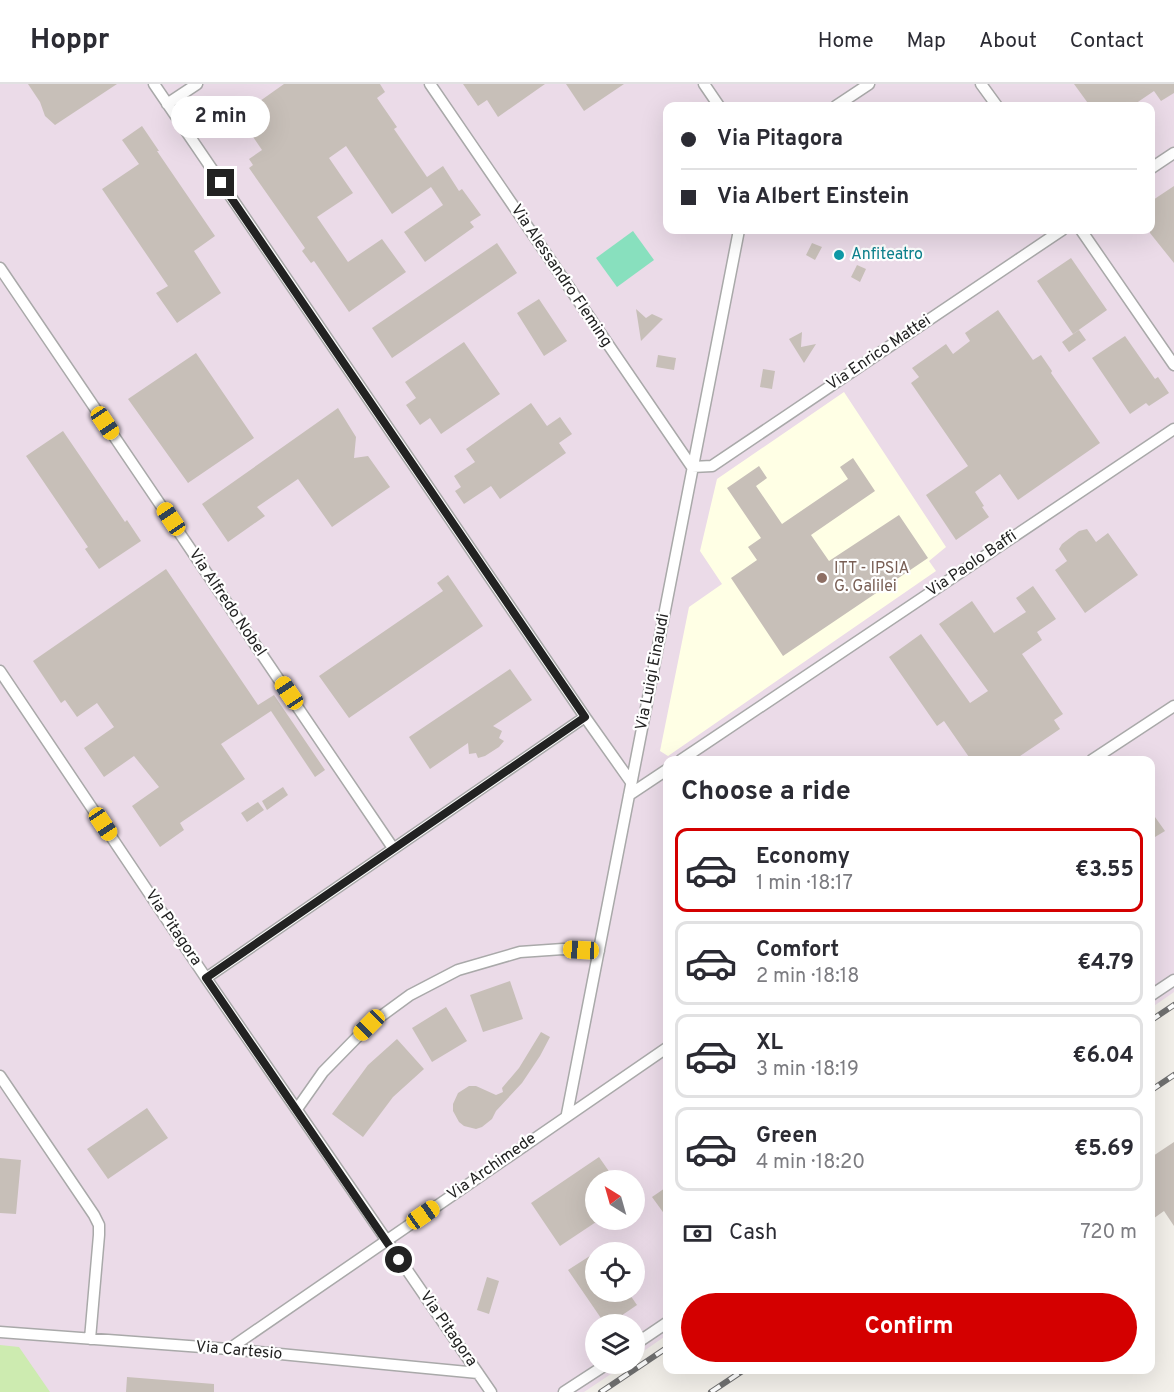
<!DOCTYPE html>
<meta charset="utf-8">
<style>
body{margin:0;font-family:Overpass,sans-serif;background:#f2f2f3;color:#2b2b33;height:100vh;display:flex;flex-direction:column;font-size:22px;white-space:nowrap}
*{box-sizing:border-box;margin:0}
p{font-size:20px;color:#7c7c81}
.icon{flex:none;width:33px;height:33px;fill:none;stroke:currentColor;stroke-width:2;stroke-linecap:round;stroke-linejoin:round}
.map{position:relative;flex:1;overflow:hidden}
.panel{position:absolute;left:663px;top:672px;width:492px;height:618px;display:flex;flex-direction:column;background:#fff;border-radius:12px;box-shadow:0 6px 24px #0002}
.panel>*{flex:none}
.top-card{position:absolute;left:663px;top:18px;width:492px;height:132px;border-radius:12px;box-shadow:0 6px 24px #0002;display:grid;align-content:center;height:132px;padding:0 18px;background:#fff}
.needle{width:39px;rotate:323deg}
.buttons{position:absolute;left:585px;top:1086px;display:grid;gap:12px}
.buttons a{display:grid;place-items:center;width:60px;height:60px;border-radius:50%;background:#fff;box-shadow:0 6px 24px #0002;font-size:30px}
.end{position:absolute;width:27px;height:27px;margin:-14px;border:8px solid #222;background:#fff;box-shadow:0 0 0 3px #fff}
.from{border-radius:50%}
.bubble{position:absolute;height:42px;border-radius:21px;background:#fff;box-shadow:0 6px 24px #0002;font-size:20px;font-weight:700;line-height:42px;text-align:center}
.car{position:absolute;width:18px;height:36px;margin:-18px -9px;border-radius:8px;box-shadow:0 0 4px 2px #0007;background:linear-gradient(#f5c518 24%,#345 0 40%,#f5c518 0 76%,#345 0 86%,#f5c518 0)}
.top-card b{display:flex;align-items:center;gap:21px;height:57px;font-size:22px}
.top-card b+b{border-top:2px solid #e1e1e2}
.top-card i{width:15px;height:15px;background:#2b2b33}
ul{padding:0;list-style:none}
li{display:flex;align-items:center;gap:18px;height:84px;margin:0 12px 9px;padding:0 6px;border:3px solid #e1e1e2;border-radius:12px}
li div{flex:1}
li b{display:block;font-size:22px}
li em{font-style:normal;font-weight:700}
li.selected{border-color:#d40000}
li>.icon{width:54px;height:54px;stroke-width:1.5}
h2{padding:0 18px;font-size:27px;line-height:72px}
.pay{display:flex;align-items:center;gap:15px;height:66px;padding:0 18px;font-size:22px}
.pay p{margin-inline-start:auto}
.cta{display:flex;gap:12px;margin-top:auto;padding:12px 18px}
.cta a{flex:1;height:69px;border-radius:36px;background:#d40000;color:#fff;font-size:24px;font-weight:700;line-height:69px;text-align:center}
header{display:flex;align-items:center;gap:36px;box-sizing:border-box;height:84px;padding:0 30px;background:#fff;border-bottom:2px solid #e1e1e2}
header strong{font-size:28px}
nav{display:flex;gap:33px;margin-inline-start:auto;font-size:21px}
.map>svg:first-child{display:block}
.industrial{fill:#ebdbe8;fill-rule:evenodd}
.education{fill:#ffffe5}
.grass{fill:#cdebb0}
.pitch{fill:#88e0be}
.building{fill:#c7bfb8}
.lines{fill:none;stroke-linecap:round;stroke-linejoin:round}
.minor-casing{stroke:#a9a9a9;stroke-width:13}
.minor{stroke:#fff;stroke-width:10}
.rail-casing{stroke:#707070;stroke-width:6}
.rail{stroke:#fff;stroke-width:4;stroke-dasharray:11;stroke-linecap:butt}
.route{stroke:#222;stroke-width:8}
.culture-dot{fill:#0f9aa8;stroke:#fff;stroke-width:2}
.education-dot{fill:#8d6e63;stroke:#fff;stroke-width:2}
.labels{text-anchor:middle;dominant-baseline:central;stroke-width:4.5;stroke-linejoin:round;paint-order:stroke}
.culture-label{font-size:16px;fill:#0d838f;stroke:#fff;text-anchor:start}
.street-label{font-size:16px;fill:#222;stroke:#fff}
.education-label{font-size:16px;fill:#785e54;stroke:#fff;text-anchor:start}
</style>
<header>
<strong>Hoppr</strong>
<nav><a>Home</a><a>Map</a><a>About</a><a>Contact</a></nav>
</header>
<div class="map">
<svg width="1174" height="1308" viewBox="0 0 1174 1308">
<rect width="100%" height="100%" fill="#f2efe9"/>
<!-- industrial -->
<path class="industrial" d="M0 0H1174V908L1151 924 1150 676H668L667 1251 635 1273 634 1240H596V1280H626L584 1308H0ZM668 22H1150V146H668ZM596 1096H634V1136H596ZM596 1168H634V1208H596Z"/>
<!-- education -->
<path class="education" d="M844 308 946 463 929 477 936 487 668 672 660 667 689 523 722 500 700 467 717 395Z"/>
<!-- grass -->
<path class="grass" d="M0 1261 19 1263 50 1308H0Z"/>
<!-- pitch -->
<path class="pitch" d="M633 147 654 176 617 203 596 174Z"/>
<!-- building -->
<path class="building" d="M28 0H117L55 41 45 32 40 18Z
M284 0H380L385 8 377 14 397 43 394 45 427 93 443 82 459 107 462 105 481 131 470 138 474 143 425 178 404 148 443 121 431 103 392 130 346 62 329 74 353 109 317 133 348 178 382 155 406 188 349 228 314 177 311 179 302 167 305 164 249 84 253 81 249 75 262 66 239 32Z
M463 0H545L498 33 487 16 478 22Z
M566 0H624L584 27Z
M1074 0H1174V9L1161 17 1154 7 1132 22H1090Z
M142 42 159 67H157L215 152 194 167 221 209 177 239 156 209 168 202 102 105 139 80 122 56Z
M1174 102V179L1150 149V118Z
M497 159 517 189 392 274 372 244Z
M812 159 822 163 815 176 806 171Z
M1071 174 1107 226 1073 250 1037 197Z
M857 181 866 185 860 198 851 193Z
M539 215 567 257 544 272 517 229Z
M636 225 646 234 652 230 663 235 641 257Z
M998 226 1033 276 1041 271 1052 287 1051 289 1100 359 1018 416 1000 390 975 408 984 422 982 423 989 433 956 456 926 411 968 382 911 299 919 293 912 284 946 260 953 270 970 257 965 249Z
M1079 246 1086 256 1069 268 1062 258Z
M802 248 801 263 816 260 804 279 789 255Z
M1125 252 1155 295 1158 293 1169 309 1149 322 1146 319 1130 330 1092 274Z
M464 258 500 310 441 350 430 334 420 341 406 321 416 314 405 298Z
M196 269 254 354 188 399 128 315Z
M658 271 676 274 674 286 656 283Z
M763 285 775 287 772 305 760 303Z
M531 319 547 342 560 333 572 350 559 359 566 369 500 415 491 402 464 420 455 407 461 403 454 392 475 378 466 365Z
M338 324 356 353 354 374 368 372 390 403 332 443 298 395 257 423 265 432 228 458 202 420Z
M63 347 125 438 127 436 141 457 99 485 85 465 88 463 26 372Z
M853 374 875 407 811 451 829 477 899 431 928 474 783 572 731 494 757 476 748 463 761 454 727 404 759 382 767 394 756 402 782 440 848 395 840 383Z
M1087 445 1096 458 1108 449 1138 491 1085 529 1055 486 1067 477 1059 465 1062 460 1079 447Z
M166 485 258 621 274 611 325 686 315 693 271 627 221 660 245 695 180 739 184 746 160 763 132 722 159 703 134 672 104 693 84 664 114 643 97 619 77 633 65 616 61 619 33 577Z
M448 491 483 542 349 634 319 592 443 507 437 499Z
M1033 502 1056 535 1037 548 1042 556 1022 570 1063 630 1054 636 1060 645 1014 676H971L944 637 937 642 889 573 921 550 970 619 988 607 939 540 972 517 994 549 1026 528 1016 514Z
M510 585 532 616 493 642 502 647 499 654 504 657 499 663 485 672 478 674 476 669 469 670 468 659 430 685 409 653Z
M283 703 288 711 267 726 262 717Z
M258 718 264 726 247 738 241 729Z
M1150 726 1165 747 1150 756Z
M510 897 523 935 483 948 470 911Z
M446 923 467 957 432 978 412 944Z
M541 948 550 953 540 972 522 999 496 1027 492 1035 482 1043 476 1045 464 1042 459 1038 453 1027V1020L458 1009 469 1002H476L496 1011 503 1008 502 1004 519 984Z
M397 955 424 985 393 1013 363 1053 332 1030 368 981Z
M147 1024 168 1054 108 1095 87 1065Z
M1174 1058V1142L1164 1127 1150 1137V1074Z
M599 1073 615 1096H596V1138L560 1162 531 1119Z
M0 1074 21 1076 16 1130 0 1129Z
M668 1102V1135L652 1113Z
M596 1168V1208H628L637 1221 609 1240H605L568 1186Z
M487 1193 499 1197 489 1230 477 1226Z
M127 1293 214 1300V1308H126Z"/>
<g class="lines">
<!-- minor casing -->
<g class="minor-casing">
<path id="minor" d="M154 0 585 633 631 698
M430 0 692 383 712 382 1062 146
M704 0 719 22
M981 0 997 22
M167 20 197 0
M836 22 869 0
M1150 85 1174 69
M1081 146 1174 281
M0 184 393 764
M0 587 206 894 491 1308
M681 676 1174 345
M1092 676 1174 622
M629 711 668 685
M206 894 585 633
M1150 912 1174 896
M0 992 94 1131 99 1141V1151L90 1255
M297 1025 323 988 369 941 410 911 458 886 520 868 563 865 599 867
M567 1030 739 146
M0 1248 229 1265 478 1289
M634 1261 668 1238
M229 1265 668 963
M564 1308 607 1280"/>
</g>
<!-- minor -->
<use href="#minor" class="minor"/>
<!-- rail casing -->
<g class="rail-casing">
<path id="rail" d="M1150 937 1174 921
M1150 1007 1174 991
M601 1308 668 1263
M711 1308 744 1286"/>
</g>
<!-- rail -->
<use href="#rail" class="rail"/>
</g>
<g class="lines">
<!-- route -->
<path class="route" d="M221 99 585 633 206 894 399 1176"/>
</g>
<!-- markers -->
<circle class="culture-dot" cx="839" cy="171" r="6"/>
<circle class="education-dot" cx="822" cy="494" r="6"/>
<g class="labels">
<!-- culture labels -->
<g class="culture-label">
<text x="851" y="171">Anfiteatro</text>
</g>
<!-- street labels -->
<g class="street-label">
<text transform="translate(561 192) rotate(56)">Via Alessandro Fleming</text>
<text transform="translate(879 269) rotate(-34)">Via Enrico Mattei</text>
<text transform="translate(972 480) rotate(-34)">Via Paolo Baffi</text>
<text transform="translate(227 519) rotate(56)">Via Alfredo Nobel</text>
<text transform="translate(653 588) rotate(-79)">Via Luigi Einaudi</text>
<text transform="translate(173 844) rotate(56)">Via Pitagora</text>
<text transform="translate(492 1083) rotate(-35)">Via Archimede</text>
<text transform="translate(448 1245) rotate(55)">Via Pitagora</text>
<text transform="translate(239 1267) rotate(5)">Via Cartesio</text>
</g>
<!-- education labels -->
<g class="education-label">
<text x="834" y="485">ITT - IPSIA<tspan x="834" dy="18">G. Galilei</tspan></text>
</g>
</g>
</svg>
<div class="buttons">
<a><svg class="needle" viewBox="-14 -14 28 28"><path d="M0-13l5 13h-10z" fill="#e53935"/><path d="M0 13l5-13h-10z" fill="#7c7c81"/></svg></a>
<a><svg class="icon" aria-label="locate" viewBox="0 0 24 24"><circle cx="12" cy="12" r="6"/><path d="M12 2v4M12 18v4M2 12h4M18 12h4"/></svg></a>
<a><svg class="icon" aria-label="layers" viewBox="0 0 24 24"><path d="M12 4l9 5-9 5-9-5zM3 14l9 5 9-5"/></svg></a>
</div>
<i class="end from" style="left:399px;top:1176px"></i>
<i class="end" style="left:221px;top:99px"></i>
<div class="bubble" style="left:171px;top:12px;width:99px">2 min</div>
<i class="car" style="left:105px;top:339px;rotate:146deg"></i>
<i class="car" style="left:171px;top:435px;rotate:326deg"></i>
<i class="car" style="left:289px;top:609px;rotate:326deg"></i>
<i class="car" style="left:103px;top:740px;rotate:146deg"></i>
<i class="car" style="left:581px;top:866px;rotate:273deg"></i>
<i class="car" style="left:369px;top:941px;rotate:225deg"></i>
<i class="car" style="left:423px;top:1131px;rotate:55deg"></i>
<div class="top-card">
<b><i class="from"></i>Via Pitagora</b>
<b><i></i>Via Albert Einstein</b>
</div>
<section class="panel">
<h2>Choose a ride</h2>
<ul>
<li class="selected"><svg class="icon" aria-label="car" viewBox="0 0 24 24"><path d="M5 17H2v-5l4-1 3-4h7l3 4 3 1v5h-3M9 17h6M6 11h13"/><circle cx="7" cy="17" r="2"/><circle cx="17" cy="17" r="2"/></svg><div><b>Economy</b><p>1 min · 18:17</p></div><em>€3.55</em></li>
<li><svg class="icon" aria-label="car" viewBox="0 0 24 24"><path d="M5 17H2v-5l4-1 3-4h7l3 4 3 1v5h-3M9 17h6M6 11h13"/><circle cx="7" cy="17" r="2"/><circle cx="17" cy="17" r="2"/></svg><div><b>Comfort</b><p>2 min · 18:18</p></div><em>€4.79</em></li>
<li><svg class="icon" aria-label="car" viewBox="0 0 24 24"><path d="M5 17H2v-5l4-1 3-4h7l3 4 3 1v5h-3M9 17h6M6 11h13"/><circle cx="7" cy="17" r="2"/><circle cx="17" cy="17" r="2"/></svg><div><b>XL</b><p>3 min · 18:19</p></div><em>€6.04</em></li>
<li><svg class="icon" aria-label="car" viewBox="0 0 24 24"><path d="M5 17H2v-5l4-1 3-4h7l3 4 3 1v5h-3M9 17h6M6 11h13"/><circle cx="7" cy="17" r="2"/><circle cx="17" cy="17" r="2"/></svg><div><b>Green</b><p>4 min · 18:20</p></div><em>€5.69</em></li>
</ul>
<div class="pay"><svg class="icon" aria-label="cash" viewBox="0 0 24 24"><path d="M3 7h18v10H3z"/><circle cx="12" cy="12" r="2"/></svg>Cash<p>720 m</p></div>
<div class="cta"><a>Confirm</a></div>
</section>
</div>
